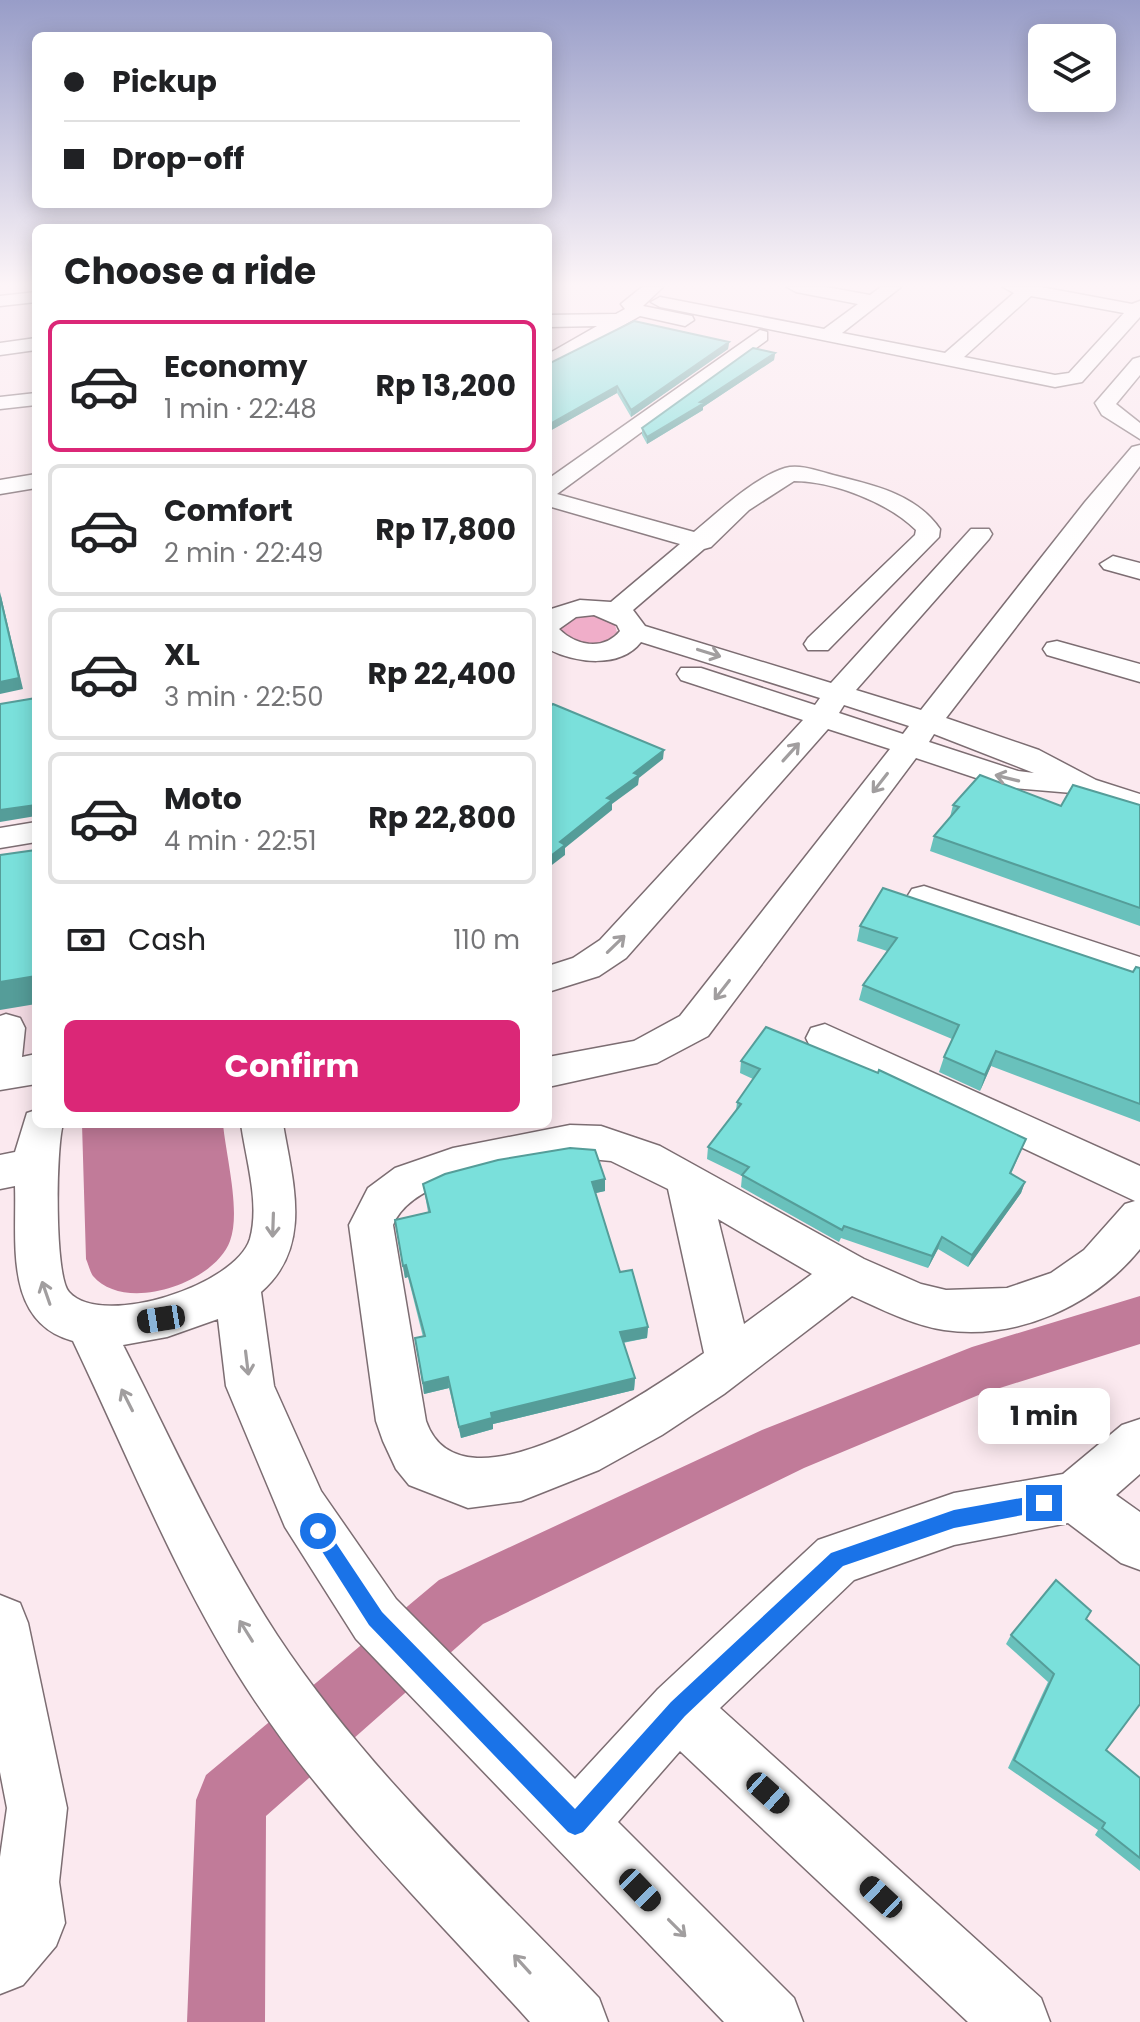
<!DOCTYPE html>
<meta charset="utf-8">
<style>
body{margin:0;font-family:Poppins,sans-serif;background:#f2f2f2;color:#202124;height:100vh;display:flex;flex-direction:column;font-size:30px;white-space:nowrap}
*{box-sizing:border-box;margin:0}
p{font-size:26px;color:#757577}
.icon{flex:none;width:44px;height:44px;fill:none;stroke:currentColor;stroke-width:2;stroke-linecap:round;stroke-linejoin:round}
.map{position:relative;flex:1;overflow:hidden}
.panel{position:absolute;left:32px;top:224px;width:520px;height:904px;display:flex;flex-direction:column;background:#fff;border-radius:12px;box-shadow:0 4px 20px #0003}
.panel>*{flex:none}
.banner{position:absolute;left:32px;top:32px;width:520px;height:176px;border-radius:12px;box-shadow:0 4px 20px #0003;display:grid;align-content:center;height:176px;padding:0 32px;background:#fff}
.fabs{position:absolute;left:1028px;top:24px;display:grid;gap:16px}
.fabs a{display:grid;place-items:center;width:88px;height:88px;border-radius:12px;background:#fff;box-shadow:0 4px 20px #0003;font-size:40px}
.end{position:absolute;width:36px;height:36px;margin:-18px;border:10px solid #1a73e8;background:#fff;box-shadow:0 0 0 4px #fff}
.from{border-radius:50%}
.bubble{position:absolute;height:56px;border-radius:12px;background:#fff;box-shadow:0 4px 20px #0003;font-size:26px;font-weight:700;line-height:56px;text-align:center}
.car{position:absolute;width:24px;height:48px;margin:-24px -12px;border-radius:10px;box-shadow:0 0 6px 2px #0007;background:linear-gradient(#222 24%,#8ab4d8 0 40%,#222 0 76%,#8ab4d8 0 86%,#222 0)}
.banner b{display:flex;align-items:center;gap:28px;height:76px;font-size:30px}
.banner b+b{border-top:2px solid #e0e0e0}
.banner i{width:20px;height:20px;background:#202124}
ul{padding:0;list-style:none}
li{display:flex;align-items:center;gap:24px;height:132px;margin:0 16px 12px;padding:0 16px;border:4px solid #e0e0e0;border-radius:12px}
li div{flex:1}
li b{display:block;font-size:30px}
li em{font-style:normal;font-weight:700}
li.active{border-color:#db2777}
li>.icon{width:72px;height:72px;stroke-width:1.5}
h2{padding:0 32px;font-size:36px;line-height:96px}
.pay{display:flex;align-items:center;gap:20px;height:88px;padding:0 32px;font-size:30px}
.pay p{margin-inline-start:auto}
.button{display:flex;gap:16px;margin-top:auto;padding:16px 32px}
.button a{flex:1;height:92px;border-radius:12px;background:#db2777;color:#fff;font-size:32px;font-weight:700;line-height:92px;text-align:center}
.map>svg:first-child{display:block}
.built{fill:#f4dbe4}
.green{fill:#f0aec9}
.water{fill:#c17b99}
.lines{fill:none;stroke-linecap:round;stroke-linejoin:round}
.canal{fill:#c17b99;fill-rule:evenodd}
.street-casing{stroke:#7c6d72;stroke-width:3}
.street{fill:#fff;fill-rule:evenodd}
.wall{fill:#69c1bc}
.shaded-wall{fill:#559d99}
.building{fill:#7ae0db;stroke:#559d99;stroke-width:2}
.oneway{stroke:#a19e9f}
.route{fill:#1a73e8}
</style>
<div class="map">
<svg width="1140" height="2022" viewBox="0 0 1140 2022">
<rect width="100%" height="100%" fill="#fbe9ef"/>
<!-- built -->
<path class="built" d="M36 934V1060L0 1067V940Z"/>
<!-- green -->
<path class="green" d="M593 615 615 625 617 632C600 651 577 646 558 632L559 625 577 616Z"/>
<!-- water -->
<path class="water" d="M82 1124H223C226 1156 241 1212 230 1241 215 1283 125 1314 93 1276 90 1272 88 1263 86 1259Z"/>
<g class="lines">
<!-- canal -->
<path class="canal" d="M1140 1296V1344L981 1394 804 1468 483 1624 266 1816 265 2022H187L196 1800 206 1775 439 1580 762 1430 972 1347Z"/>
<!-- street casing -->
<g class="street-casing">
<path id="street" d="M642 287H663L643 306 692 316 694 320 685 326 640 316 548 368V354L597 326 548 327V315L616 314 625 309 621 304Z
M787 287H826L870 295 881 287H901L842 333 945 353 1014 293 1003 287H1041L1132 304 1140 301V317L1082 382 1055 387 660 307 651 302 660 297 824 329 858 304 796 292ZM1031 296 1124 313 1069 373 1055 375 964 357Z
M36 292V302L0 306V296Z
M760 330 767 332V340L557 494 694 532C718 512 755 477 785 468 800 464 818 471 833 475 872 485 915 493 940 529L939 537 828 650H808L804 644 808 638 915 535 916 530C889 503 833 481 794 481L749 510 711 547 704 549 633 610 645 626 831 683 971 529H989L992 534 989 539 856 690 921 710 1085 502 1132 447 1140 445V466L946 718 1039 750 1096 780 1140 794V815L1072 793 1003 787 916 758 708 1036 657 1063 548 1087V1057L634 1041 680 1016 890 749 828 729 626 958 599 976 548 992V966L573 958 600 940 803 720 681 680 677 674 681 668H701L815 705 820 698 641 642C620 669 575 663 548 649V610L580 600 611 602 680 544 548 506V479ZM594 615 617 625 620 631C604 651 576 646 559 629L576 617ZM844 705 909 726 903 734 839 713ZM934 734 1034 773 1018 771 929 742Z
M36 338V350L0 355V343Z
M1140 357V375L1116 404 1140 423V439L1102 415 1095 403 1133 359Z
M36 393V405L0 409V397Z
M36 474V488L0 494V480Z
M1113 556 1140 563V579L1104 569 1100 564Z
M1057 641 1140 664V682L1047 655 1043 649 1047 643Z
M36 822V842L0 848V828Z
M924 886 1140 957V983L912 905 907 897 912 889Z
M6 1014 20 1018 25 1028 22 1057 36 1054V1084L0 1090V1016Z
M825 1024 1140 1166V1249C1095 1305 1017 1341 944 1330 912 1325 881 1309 852 1296L724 1394 662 1435 599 1470 521 1501 468 1508 409 1485 396 1469 383 1441 376 1421 349 1225 368 1188 395 1168 453 1148 570 1125 601 1126 660 1146 864 1259 921 1284 946 1290 1007 1288 1051 1273 1084 1250 1125 1204 1135 1201 811 1048 806 1038 811 1028ZM570 1157 611 1161 668 1189 704 1353C654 1388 461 1522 426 1421L393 1225C414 1173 521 1167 570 1157ZM718 1219 812 1274 744 1324Z
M36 1110V1124H63C56 1147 54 1276 69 1292 102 1329 236 1285 250 1239 260 1203 246 1160 241 1124H283C293 1183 313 1247 261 1292L274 1386 321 1491 396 1599 575 1779 658 1689 818 1540 954 1493 1063 1474 1122 1425 1140 1419V1474L1116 1495 1140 1512V1570L1121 1563 1068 1523 954 1545 854 1580 720 1708 1041 1998 1050 2022H968L680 1751 618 1822 794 1998 803 2022H724L356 1639 285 1527 226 1386 218 1319 167 1337 123 1345C173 1443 217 1543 277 1635 366 1770 488 1882 599 1998L608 2022H530C429 1910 317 1802 237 1673 172 1568 126 1452 73 1341 3 1322 17 1242 15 1186L0 1189V1155L15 1152 27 1113Z
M0 1595 20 1603 28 1623 67 1808 59 1882 65 1923 56 1946 23 1985 0 1994V1857L7 1808 0 1772Z"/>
</g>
<!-- street -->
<use href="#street" class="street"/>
</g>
<!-- wall -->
<path class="wall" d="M729 342 728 349 631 417 617 393 548 432V364Z
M775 353 774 360 703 407V410L647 444 642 435V428Z
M953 805H1140V926L930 851 934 836 950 817Z
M860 926 1133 972 1140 968V1122L991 1066 980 1091 939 1072 944 1057 952 1039 859 1000 863 985 887 951 857 941Z
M741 1061 1026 1139 1011 1174 1025 1182 1021 1193 968 1267 938 1249 928 1268 841 1238 839 1242 741 1187 742 1176 707 1159 708 1147 736 1111 737 1102 753 1079 740 1073Z
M605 1179V1191L595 1193 620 1272 648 1327 647 1338 623 1343 635 1378 634 1390 493 1424V1429L461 1438 449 1388 424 1394 415 1338 423 1337 408 1277 405 1278 395 1220 428 1212 423 1184Z
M1086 1619 1106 1750 1140 1778V1871L1095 1835 1098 1830 1008 1768 1048 1682 1006 1644 1011 1635Z"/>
<!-- shaded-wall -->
<path class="shaded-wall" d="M729 342 728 349 631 417V410Z
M775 353 774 360 703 407V410L647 444V437Z
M617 386V393L548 432V425Z
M0 592 23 689 0 694Z
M664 750 663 759 639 778 638 785 612 804V810L565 848V855L548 868V858L560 842 634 773Z
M36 805V816L0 822V810Z
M36 976V1004L0 1010V982Z
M996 1051 991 1066 980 1091 985 1075Z
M605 1179V1191L592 1194V1182Z
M1025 1182 1021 1193 968 1267 972 1255Z
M942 1237 938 1249 928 1268 932 1256Z
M406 1265 408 1277 405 1278 403 1266Z
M648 1327 647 1338 619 1343 620 1332Z
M448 1377 449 1388 424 1394 423 1383Z
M635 1378 634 1390 493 1424V1429L461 1438 459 1427 491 1413Z"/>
<!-- building -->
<path class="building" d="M634 321 729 342 631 410 617 386 548 425V364Z
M753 348 775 353 700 402 704 403 647 437 642 428Z
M0 596 19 678 0 682Z
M36 698V805L0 810V704Z
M553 704 664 750 634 773 639 775 607 798 612 800 560 842 565 845 548 858V708Z
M980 775 1061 806 1073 785 1140 805V908L934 836 959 807 953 805Z
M36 850V976L0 982V855Z
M883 888 1133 972 1136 967 1140 968V1104L996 1051 985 1075 944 1057 959 1025 863 985 897 938 860 926Z
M766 1027 878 1073 879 1070 1026 1139 1010 1173 1025 1182 972 1255 942 1237 932 1256 844 1226 842 1230 742 1175 749 1167 708 1147 741 1104 737 1102 760 1069 741 1061Z
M570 1148 595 1150 605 1179 592 1182 620 1272 632 1270 648 1327 620 1332 635 1378 491 1413 492 1418 459 1427 448 1377 423 1383 415 1338 425 1336 406 1265 403 1266 395 1220 430 1212 423 1184 445 1174 498 1160Z
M1056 1580 1091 1611 1086 1619 1140 1666V1704L1106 1750 1140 1778V1858L1102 1828 1105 1823 1014 1760 1054 1674 1011 1635Z"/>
<!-- one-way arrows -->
<defs><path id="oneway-shaft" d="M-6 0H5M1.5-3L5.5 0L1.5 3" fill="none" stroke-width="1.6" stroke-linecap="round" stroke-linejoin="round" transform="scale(2)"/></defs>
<g class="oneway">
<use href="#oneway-shaft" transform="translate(709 653) rotate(17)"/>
<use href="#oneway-shaft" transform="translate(791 752) rotate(-48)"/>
<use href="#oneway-shaft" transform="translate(1007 778) rotate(-166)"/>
<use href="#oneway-shaft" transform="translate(880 783) rotate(128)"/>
<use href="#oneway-shaft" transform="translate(616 944) rotate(-44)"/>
<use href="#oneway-shaft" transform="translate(722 990) rotate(128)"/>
<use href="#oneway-shaft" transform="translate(273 1225) rotate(92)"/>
<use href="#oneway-shaft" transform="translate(46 1293) rotate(-109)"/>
<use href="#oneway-shaft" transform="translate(247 1363) rotate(83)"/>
<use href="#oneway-shaft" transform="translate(127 1400) rotate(-117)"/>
<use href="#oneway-shaft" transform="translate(246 1631) rotate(-122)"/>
<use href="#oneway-shaft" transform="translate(677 1928) rotate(45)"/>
<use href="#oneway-shaft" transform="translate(522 1964) rotate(-132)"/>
</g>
<!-- sky -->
<linearGradient id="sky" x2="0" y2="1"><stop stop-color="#989dc8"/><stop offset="0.5" stop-color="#fdf5f8"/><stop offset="1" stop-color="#fdf5f8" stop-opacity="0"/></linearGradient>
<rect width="1140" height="570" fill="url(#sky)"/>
<!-- route -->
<path class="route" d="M1044 1494 1053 1503 1044 1511 954 1528 843 1566 685 1716 583 1832 575 1835 568 1832 369 1625 309 1531 318 1522 324 1525 382 1612 575 1809 671 1702 831 1553 954 1510Z"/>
</svg>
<div class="fabs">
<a><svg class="icon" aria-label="layers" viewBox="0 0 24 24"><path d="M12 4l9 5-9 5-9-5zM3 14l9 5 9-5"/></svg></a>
</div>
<i class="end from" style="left:318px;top:1531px"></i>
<i class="end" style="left:1044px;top:1503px"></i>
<div class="bubble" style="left:978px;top:1388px;width:132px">1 min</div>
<i class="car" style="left:161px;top:1319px;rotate:261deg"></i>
<i class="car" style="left:768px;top:1793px;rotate:132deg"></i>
<i class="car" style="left:640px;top:1890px;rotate:136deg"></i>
<i class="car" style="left:881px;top:1897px;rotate:313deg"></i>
<div class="banner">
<b><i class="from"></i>Pickup</b>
<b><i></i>Drop-off</b>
</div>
<section class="panel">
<h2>Choose a ride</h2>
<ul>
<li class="active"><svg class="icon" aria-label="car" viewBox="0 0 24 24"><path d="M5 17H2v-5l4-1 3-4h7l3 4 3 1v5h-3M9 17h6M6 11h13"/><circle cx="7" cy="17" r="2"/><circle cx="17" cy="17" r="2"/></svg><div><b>Economy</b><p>1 min · 22:48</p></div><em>Rp 13,200</em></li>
<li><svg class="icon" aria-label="car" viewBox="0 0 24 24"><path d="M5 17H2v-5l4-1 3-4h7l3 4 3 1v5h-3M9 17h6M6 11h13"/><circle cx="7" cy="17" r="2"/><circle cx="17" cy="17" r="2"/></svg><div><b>Comfort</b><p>2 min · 22:49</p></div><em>Rp 17,800</em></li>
<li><svg class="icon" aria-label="car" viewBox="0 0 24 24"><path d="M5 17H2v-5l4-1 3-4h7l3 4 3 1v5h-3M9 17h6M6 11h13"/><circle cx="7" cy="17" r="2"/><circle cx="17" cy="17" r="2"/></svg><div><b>XL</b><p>3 min · 22:50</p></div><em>Rp 22,400</em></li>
<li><svg class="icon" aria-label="car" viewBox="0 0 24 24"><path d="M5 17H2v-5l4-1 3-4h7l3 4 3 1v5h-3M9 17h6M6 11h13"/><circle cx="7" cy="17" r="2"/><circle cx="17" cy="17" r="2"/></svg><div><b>Moto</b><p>4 min · 22:51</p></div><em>Rp 22,800</em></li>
</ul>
<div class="pay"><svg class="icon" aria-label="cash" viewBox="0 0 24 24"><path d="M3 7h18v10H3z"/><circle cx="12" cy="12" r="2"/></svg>Cash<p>110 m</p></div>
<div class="button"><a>Confirm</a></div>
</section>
</div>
